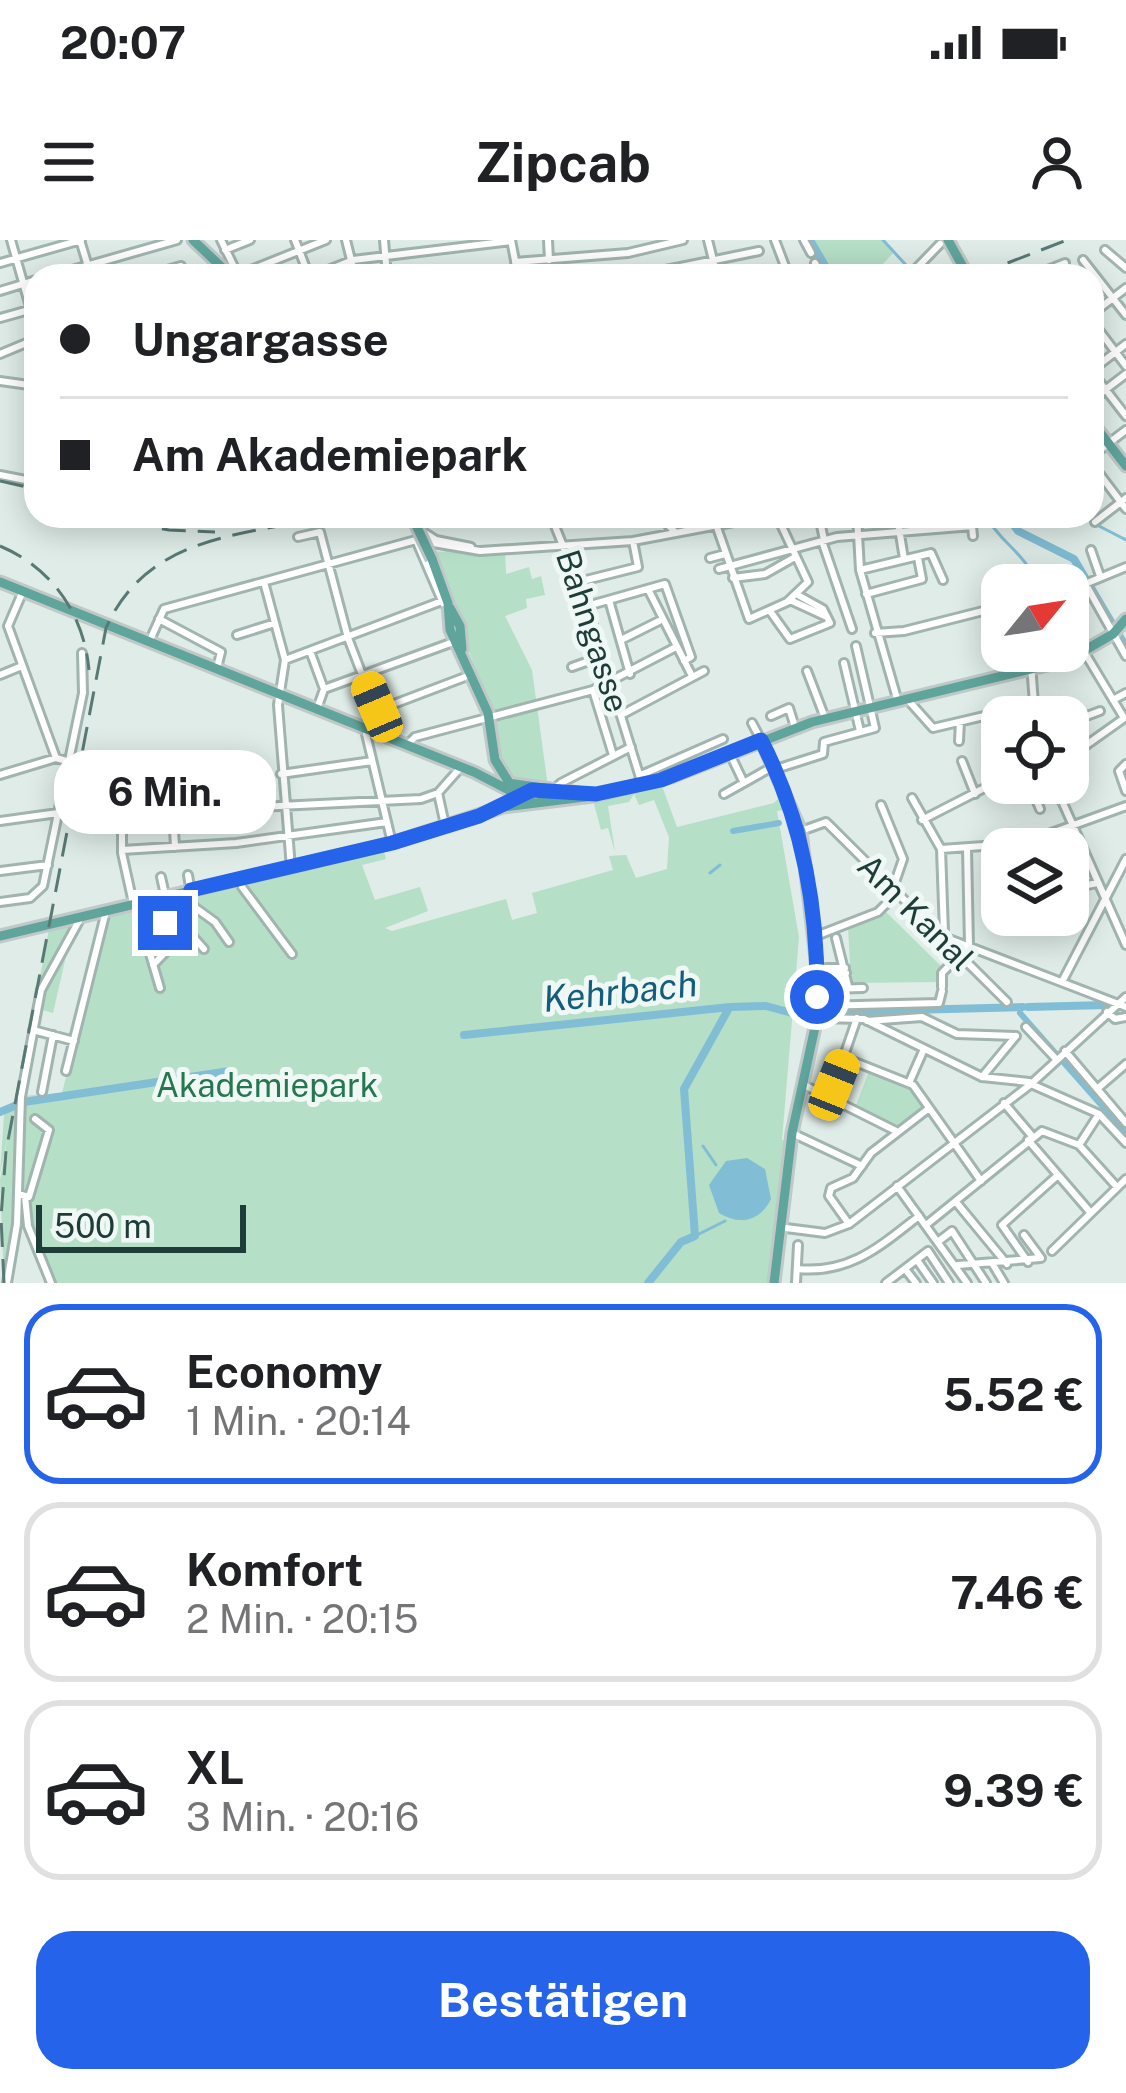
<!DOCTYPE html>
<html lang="de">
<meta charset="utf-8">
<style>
body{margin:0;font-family:"Public Sans",sans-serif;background:#f6f6f6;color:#202124;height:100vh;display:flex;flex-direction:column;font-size:45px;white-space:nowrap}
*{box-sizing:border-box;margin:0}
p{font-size:39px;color:#757577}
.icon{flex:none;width:66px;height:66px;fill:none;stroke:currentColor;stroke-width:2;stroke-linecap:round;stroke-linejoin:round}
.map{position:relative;height:1043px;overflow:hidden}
.panel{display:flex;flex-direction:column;background:#fff;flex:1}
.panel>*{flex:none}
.top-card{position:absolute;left:24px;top:24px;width:1080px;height:264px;border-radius:36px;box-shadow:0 6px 30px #0003;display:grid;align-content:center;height:264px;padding:0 36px;background:#fff}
.needle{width:78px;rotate:60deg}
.controls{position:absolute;left:981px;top:324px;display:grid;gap:24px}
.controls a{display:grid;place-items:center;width:108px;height:108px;border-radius:24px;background:#fff;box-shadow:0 6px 30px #0003;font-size:60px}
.scale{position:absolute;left:36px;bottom:30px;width:210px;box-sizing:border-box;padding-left:12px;border:6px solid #1e3d39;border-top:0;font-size:33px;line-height:42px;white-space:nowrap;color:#1e3d39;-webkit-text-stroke:9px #eff8f5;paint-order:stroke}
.end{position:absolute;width:54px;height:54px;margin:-27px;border:15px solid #2563eb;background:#fff;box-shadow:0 0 0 6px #fff}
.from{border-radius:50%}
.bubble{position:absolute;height:84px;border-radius:36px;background:#fff;box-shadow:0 6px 30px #0003;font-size:39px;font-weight:700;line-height:84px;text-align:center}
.car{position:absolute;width:36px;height:72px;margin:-36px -18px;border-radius:15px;box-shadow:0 0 9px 3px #0007;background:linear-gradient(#f5c518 24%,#345 0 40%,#f5c518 0 76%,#345 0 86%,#f5c518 0)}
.top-card b{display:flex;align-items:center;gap:42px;height:114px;font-size:45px}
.top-card b+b{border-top:3px solid #e0e0e0}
.top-card i{width:30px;height:30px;background:#202124}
ul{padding:21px 0 0;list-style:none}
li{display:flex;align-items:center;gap:36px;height:180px;margin:0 24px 18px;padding:0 12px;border:6px solid #e0e0e0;border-radius:36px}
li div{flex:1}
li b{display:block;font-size:45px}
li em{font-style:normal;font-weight:700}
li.active{border-color:#2563eb}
li>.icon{width:108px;height:108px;stroke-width:1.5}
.primary-button{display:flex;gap:24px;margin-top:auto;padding:24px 36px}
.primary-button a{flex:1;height:138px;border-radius:36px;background:#2563eb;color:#fff;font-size:48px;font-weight:700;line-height:138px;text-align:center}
.status{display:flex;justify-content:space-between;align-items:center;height:84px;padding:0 60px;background:#fff;direction:ltr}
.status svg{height:33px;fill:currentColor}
header{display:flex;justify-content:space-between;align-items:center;height:156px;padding:0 36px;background:#fff;font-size:54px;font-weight:700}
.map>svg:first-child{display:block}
.green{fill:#b5dfc6}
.water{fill:#81bed6}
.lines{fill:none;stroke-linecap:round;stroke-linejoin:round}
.stream{stroke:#81bed6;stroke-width:3}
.canal{stroke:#81bed6;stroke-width:6}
.river{stroke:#81bed6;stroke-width:8}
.minor-casing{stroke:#a1b4af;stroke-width:12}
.major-casing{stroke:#c0c9c8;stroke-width:15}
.minor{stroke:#fff;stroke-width:6}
.major{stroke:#5fa59c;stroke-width:9}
.rail{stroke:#597974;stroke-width:3;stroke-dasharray:24 12;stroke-linecap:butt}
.major-bridge-casing{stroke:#c0c9c8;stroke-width:15;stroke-linecap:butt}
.major-bridge{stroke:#5fa59c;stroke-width:9}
.route{stroke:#2563eb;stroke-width:15}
.labels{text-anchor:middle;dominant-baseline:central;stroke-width:10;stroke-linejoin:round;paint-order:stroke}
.street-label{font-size:33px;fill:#1e3d39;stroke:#eff8f5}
.park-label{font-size:33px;fill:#257750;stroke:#eff8f5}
.water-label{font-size:36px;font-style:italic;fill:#145e7d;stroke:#eff8f5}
</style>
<div class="status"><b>20:07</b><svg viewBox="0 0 49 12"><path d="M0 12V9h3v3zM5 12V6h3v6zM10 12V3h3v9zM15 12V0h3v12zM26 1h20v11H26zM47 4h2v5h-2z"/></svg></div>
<header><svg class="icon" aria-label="menu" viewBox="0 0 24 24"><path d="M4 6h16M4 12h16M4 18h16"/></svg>Zipcab<svg class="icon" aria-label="person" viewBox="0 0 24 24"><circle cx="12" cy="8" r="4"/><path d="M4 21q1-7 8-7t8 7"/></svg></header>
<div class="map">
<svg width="1126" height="1043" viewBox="0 0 1126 1043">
<rect width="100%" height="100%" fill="#dfece7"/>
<!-- green -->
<path class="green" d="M805 0H882L894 12 872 36H827Z
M440 306 486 315 505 311 506 334 529 327 532 339 541 336 545 355 526 359 527 368 505 376 532 430 548 547 514 542 498 516 491 471 432 311 446 312 431 307Z
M769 531H774L790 569 777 571 799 697 782 900H787L770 1043H53L19 954 15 1004 4 1043 0 940 9 890 0 934 4 875 22 863 18 856 49 689 67 684 72 690 53 773 39 769 22 856 62 853 107 675 383 608 386 619 362 625 375 660 420 647 428 671 385 688 392 691 506 659 512 680 537 673 532 653 613 630 609 616 626 615 636 638 667 629 669 597 654 560 639 565 634 554 629 562 608 566 615 612 608 588 601 590 593 560 662 546 677 587 774 563 778 559Z
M883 669 944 729 937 742 851 743 848 687Z
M870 829 911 845 927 868 898 890 855 868Z"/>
<!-- water -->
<path class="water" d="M747 918 765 929 771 959C760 981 740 986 719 973L709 945 726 921Z"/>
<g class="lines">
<!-- stream -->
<path class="stream" d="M883 0 916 36
M986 276C998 299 1017 308 1031 331
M1097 285 1126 300
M1035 339 1039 345
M1066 345 1085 335
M710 633 720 625
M703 906 716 925
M695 996 725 981"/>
<!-- canal -->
<path class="canal" d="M733 591 779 583
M1020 773 1126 893"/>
<!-- river -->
<path class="river" d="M810 0 831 36
M1007 276 1018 291 1074 319 1126 407
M1028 767 1107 765
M464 795 730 767 766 766 792 773 1023 767
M0 872 24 862 230 831
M648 1043 681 1002 695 996 684 849 729 768"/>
<!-- minor casing -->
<g class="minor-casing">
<path id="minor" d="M11 0 36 88
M80 0 91 36
M221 0 238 35
M295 0 309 36
M346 0 355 36
M384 0 387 36
M511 0 518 36
M548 0 549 20
M708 0 717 36
M775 0 786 29
M804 0 811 13
M225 10 250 0
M1105 10 1126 28
M1083 20 1126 75
M515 22 628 13 683 0
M0 23 81 0
M815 23 822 36
M238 35 326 0
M51 36 177 0
M146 36 181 26 184 36
M313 36 353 20 511 1
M636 36 759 11
M909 36 940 4
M1032 36 1065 23
M0 51 36 40
M1092 74 1126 48
M0 78 36 68
M1092 81 1126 126
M0 114 36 99
M1092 130 1126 104
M1092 132 1126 176
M0 141 36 146
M1092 160 1126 134
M1092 216 1126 190
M1092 224 1126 269
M0 235 36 242
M551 276 587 366 642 544
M659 276 676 293
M713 276 749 379 787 362 808 342 777 276
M819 276 824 300
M857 276 860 330 898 462
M897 276 904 319
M971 276 973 296
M1095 282 1126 258
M422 291 436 300 471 307
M298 297 320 292 348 398 386 497
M416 300 443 363
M822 301 852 389
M1091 310 1100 336
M710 318 725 314
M719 329 837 297 973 286
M860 330 931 313 943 340
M733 338 765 334 795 317
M264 342 285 420 278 465 291 628
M578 342 638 327 633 301
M1085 343 1126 416
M648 349 692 436
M23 351 8 386 56 518
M1068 351 1126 327
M866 354 922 339 918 318
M609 360 630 434
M790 360 827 377
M587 366 665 344 691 417 684 421
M770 371 790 399 830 383 823 369 796 354
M159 379 221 412 217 428
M1071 390 1124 478
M875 393 904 391 983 371 1002 384
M237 395 275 383
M150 400 164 369 416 300 480 311 633 301 766 276
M621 400 661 380
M310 411 324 449 317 469
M1030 411 1035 477
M1031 415H1075
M285 420 442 361
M844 423 860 491
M572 427 603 416
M807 431 825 478
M0 435 22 426
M324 449 456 401
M593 450 613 515
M908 460 933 488 1035 464
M1113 460 1126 453
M378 470 366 494 392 603
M378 470 465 437
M621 475 704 431
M771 476 789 468 795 487
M752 483 761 500
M1068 483 1100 471
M1001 486 996 491 1002 507
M959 501 960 482
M407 505 415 497 593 450 676 407
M731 516 742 539
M1068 518 1123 479
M962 521 975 554
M1126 524 1119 531 1126 551
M776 529 823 514 824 502 875 488 856 406
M281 534 372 521
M0 535 56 518 70 522
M641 535 723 499
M1029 543 1040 569
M1054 543 1126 705
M438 553 445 585
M724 554 772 527
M912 558 941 609 944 693
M542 560 561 543 631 507
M881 565 903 619 893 648
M173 572 175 607
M122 574V613L133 663
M81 576 421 559 438 553 461 527
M922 580 1002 539
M0 581 58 573
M801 591 826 582 1007 762
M941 609 1024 603 1126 566
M122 610 236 603 387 582
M1068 628 1087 620
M0 631 48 625
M188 635 193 666 215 682 229 702
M161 637 165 655
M242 647 292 714
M1069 649 1097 643
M0 662 30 658 43 646 83 453 82 413
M193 666 187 690 204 709
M139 676 160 748
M141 684 187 690 153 725
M816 696 878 672 898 652
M944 697 1126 767
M836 698 848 746
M826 728H845
M846 733 827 734V749L863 748
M1062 742 1126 619
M942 747V733L969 705 967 608
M817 766 939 763 942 751
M1107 772 1115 779 1126 777
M817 778 864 779 982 837 1029 842
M867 781 922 777 957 794 1016 796
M1026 787 1056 819
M33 790 74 801
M1065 811 1126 883
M845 818 913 845 981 941
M66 831 106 671
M982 837 1016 796
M909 843 924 809
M1031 844 1099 874 1126 903
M804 845 898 892
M834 845 857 778
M1097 849 1126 824
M42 852 53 795
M1004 863 1032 896
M792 893 862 926
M1028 900 1090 972
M1079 905 1099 874
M897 946 967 1043
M18 954 29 957 49 890 35 879
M25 956 28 986 51 1043
M956 962 1007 1024
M849 984 829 956 831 948 853 938 871 913 928 869
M926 985 1042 891 1079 905 1117 947
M786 988 825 993 849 984 1031 844 1126 757
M939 1001 952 991 986 1043
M1052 1011 1126 939
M917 1020 933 1043
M1028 1022 1002 985 1058 935
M992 1023 1004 1043
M958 1025 1041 1018 1024 995
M797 1029C850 1034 879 1007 919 976
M905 1029 916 1043
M7 1043 17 984 21 857 41 750 80 679
M796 1043 798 1005
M886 1043 928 1011 949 1043"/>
</g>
<!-- major casing -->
<g class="major-casing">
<path id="major" d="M193 0 231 36
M948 0 968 36
M1092 182 1126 226
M432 319 448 363 450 390 488 473 495 520 510 544
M0 342 474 532 532 562
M450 368 460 386 462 409
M761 500 801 591 817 728V778L792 893 774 1043
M507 543 579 553
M0 696 392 603 503 567 593 556 671 537 812 482 1068 420 1113 394 1126 379"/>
</g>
<!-- minor -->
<use href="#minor" class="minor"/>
<!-- major -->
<use href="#major" class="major"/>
<!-- rail -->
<path class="rail" d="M974 36 1067 0
M0 241 36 249
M91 276 169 290 215 292
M0 306C52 328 84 374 89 430
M4 1043 1 977 6 911 106 388C148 294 242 296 331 276"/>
<!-- major-bridge casing -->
<g class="major-bridge-casing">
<path id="major-bridge" d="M415 283 432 319"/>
</g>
<!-- major-bridge -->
<use href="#major-bridge" class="major-bridge"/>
</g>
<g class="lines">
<!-- route -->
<path class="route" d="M165 683 187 690 191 650 392 603 479 576 532 550 596 554 661 540 761 500C803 581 818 667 817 757"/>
</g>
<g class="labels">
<!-- street labels -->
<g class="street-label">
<text transform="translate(593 391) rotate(72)">Bahngasse</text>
<text transform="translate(916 672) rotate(45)">Am Kanal</text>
</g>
<!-- park labels -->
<g class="park-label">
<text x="267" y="845">Akademiepark</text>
</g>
<!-- water labels -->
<g class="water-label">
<text transform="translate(620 751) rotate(-6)">Kehrbach</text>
</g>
</g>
</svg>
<div class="controls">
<a><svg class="needle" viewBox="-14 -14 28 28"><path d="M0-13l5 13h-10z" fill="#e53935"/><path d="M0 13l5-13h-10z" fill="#757577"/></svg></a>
<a><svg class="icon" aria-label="locate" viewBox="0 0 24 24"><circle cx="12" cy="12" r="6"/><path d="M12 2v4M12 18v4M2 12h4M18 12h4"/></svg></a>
<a><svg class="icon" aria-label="layers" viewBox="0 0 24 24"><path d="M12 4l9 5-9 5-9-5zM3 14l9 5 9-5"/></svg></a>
</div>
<div class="scale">500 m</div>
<i class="end from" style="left:817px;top:757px"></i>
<i class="end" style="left:165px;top:683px"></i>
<div class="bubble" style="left:54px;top:510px;width:222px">6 Min.</div>
<i class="car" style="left:377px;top:467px;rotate:337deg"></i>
<i class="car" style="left:834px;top:845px;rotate:22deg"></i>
<div class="top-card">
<b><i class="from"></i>Ungargasse</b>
<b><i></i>Am Akademiepark</b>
</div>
</div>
<section class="panel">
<ul>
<li class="active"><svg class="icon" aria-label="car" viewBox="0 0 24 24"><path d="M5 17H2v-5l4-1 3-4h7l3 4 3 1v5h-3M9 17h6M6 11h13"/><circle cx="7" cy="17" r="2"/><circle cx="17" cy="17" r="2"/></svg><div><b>Economy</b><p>1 Min. · 20:14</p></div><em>5.52 €</em></li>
<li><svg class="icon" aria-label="car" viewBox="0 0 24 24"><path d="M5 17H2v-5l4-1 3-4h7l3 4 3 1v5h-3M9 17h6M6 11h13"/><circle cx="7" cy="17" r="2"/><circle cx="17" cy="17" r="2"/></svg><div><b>Komfort</b><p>2 Min. · 20:15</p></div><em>7.46 €</em></li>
<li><svg class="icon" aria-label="car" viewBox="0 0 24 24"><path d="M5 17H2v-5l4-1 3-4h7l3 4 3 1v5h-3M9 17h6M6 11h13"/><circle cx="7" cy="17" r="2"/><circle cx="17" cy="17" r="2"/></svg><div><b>XL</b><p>3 Min. · 20:16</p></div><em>9.39 €</em></li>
</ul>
<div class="primary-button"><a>Bestätigen</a></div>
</section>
